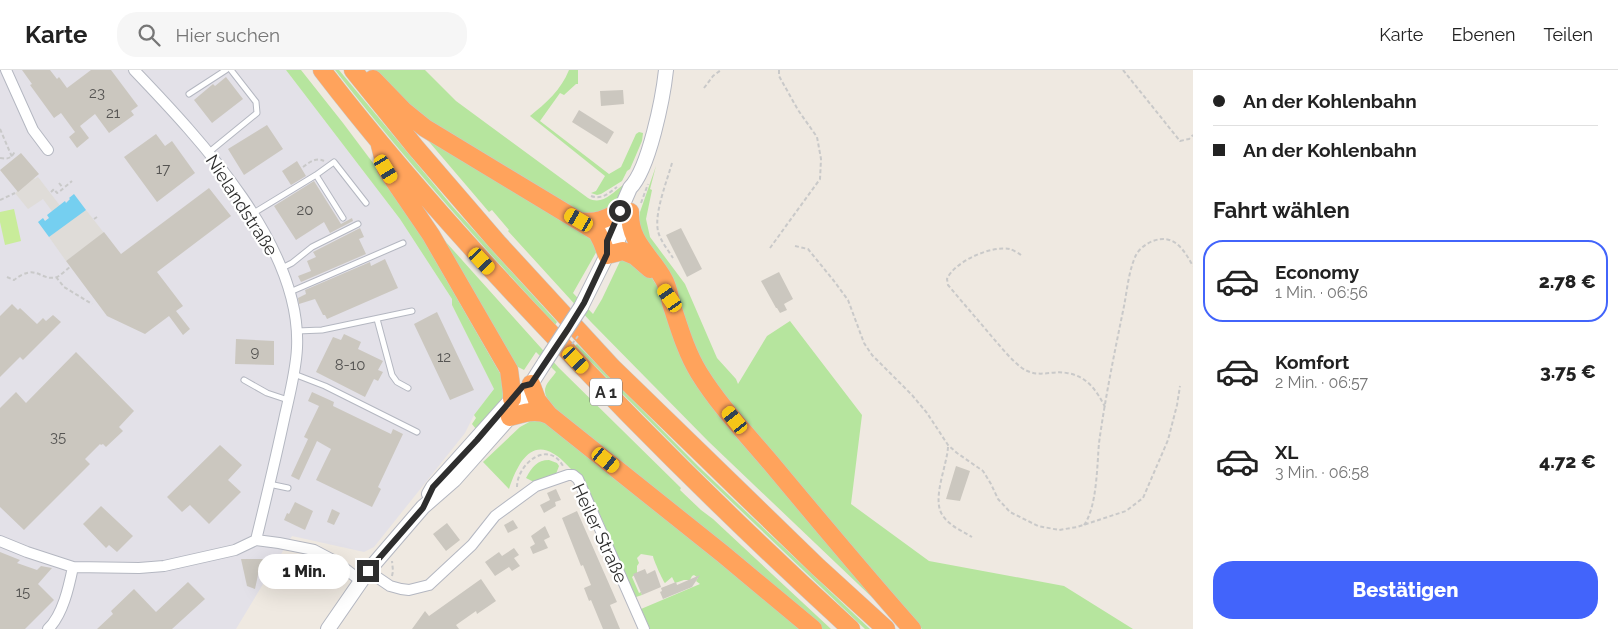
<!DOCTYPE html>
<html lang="de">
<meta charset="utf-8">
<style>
body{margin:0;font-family:Raleway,sans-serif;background:#f6f6f6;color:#222;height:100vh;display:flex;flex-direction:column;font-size:19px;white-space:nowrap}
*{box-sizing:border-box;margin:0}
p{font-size:16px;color:#767676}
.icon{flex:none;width:28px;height:28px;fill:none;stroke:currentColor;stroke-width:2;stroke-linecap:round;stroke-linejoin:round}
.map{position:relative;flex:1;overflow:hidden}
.panel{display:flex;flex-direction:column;background:#fff;width:425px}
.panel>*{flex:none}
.guide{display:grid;align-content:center;height:110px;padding:0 20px;background:#fff}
.end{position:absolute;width:22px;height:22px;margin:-11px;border:6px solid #2e2e2e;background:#fff;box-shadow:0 0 0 2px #fff}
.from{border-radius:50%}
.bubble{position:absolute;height:35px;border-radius:18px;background:#fff;box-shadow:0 5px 20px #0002;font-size:16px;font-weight:800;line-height:35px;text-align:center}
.car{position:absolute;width:15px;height:30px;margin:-15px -8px;border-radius:6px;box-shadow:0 0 4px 1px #0007;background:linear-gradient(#f5c518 24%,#345 0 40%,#f5c518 0 76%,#345 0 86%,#f5c518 0)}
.guide b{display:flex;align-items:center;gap:18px;height:48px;font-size:19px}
.guide b+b{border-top:1px solid #e0e0e0}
.guide i{width:12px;height:12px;background:#222}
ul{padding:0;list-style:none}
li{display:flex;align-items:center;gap:15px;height:82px;margin:0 10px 8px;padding:0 10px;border:2px solid transparent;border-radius:20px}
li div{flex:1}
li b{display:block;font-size:19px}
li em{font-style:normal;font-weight:800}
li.active{border-color:#4264fb}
li>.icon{width:45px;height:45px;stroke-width:1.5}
h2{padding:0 20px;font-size:22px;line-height:60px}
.cta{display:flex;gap:10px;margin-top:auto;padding:10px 20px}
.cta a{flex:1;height:58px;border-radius:20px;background:#4264fb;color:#fff;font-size:20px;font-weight:800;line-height:58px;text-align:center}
header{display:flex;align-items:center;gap:30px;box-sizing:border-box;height:70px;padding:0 25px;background:#fff;border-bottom:1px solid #e0e0e0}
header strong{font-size:24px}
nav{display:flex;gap:28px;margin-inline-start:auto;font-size:18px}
.search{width:350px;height:45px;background:#f6f6f6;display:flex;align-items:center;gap:12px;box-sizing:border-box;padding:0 18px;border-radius:20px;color:#767676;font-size:19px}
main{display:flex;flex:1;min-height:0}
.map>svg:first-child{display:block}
.industrial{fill:#e3e1e8}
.green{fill:#b6e59e}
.pitch{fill:#c9ec9a}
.plaza{fill:#dfdcd8}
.water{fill:#75cff0}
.building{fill:#cbc7bf}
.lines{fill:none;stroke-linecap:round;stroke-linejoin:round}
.lane-casing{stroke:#b4b7c1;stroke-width:7}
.street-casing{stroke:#b4b7c1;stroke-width:12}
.secondary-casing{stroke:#b4b7c1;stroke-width:16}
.highway-casing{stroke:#c9c9c9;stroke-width:19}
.path{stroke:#c9c9c9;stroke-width:2;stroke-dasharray:4 2.5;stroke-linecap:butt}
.lane{stroke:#fff;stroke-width:5}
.street{stroke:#fff;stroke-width:10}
.secondary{stroke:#fff;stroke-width:14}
.highway{stroke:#ffa35c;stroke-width:18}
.secondary-bridge-casing{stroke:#b4b7c1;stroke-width:16;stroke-linecap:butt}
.path-bridge{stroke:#c9c9c9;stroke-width:2;stroke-dasharray:4 2.5;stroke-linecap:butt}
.secondary-bridge{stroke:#fff;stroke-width:14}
.route{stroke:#2e2e2e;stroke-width:6}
.labels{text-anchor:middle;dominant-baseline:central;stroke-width:4.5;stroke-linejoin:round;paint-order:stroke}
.number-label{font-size:15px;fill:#555452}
.shield{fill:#fff;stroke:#6d6d6d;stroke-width:1}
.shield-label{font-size:16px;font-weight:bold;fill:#2e2e2e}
.street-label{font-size:18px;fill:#2e2e2e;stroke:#fff}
</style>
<header>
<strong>Karte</strong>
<div class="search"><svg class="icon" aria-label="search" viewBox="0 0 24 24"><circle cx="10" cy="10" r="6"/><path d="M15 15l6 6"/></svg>Hier suchen</div>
<nav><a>Karte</a><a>Ebenen</a><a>Teilen</a></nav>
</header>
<main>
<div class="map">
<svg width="1193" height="559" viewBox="0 0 1193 559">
<rect width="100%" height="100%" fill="#efe9e1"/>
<!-- industrial -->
<path class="industrial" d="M0 0H286L400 149 452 229V235L494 319 474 345 465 363 374 477 364 482 292 466 236 559H0Z"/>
<!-- green -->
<path class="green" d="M286 0H301L343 53 400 129 501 305 504 326 476 359 472 354 476 348 474 345 494 319 452 235V229L400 149Z
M335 0H339L452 136 557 252 555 255C479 172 404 89 335 0Z
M374 0H425L456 31 588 128C602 136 612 123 623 115L620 127 615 136 587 147 443 65 383 11Z
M569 0H578V14H576L564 25 560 23 540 51 609 104 621 97 636 64 639 62 643 63 642 71 630 99 627 101 622 111 601 124 597 125 591 123 596 121 605 106 530 46C546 33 561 20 569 0Z
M425 67 587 161 598 179 573 223 593 244 602 229 622 187 650 205 659 219 671 254 879 534 708 371 591 252 508 161 509 160 492 140 489 142Z
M656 96 650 119 652 120 646 149 650 167 685 214 717 288 736 309 738 314 767 266 790 251 862 345 851 434 929 491 1064 516 1133 559H922L901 536 709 309 639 163V148L640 142Z
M436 161 559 298 681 418 680 420 701 440 713 449 831 559H822L562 345C555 339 541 327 546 316 548 311 553 307 556 302L536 282 524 300 516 296Z
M577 274 698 396 870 559H865L696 398 585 286 575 276Z
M531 347 544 348 804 559H650L641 539 700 514 696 511 698 508 694 505 692 506 690 510H684L675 513 672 507 665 513C663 511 653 489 653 486L641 484 637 488 639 493 637 496V503L632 507 639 523 641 522 642 525 636 527C623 500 612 472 600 445 594 432 587 416 578 404 576 401 572 401 569 397 538 363 521 383 509 419L483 392 520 357 531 351Z
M549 390 557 393 559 396 556 404 536 413 526 408C532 397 537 390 549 390Z"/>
<!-- pitch -->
<path class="pitch" d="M14 139 21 171 5 175 0 152V142Z"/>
<!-- plaza -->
<path class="plaza" d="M38 107 71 150 86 140 104 163 66 191 49 167 63 156 43 129 28 139 15 123 34 108 35 109Z"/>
<!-- water -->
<path class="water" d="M74 124 86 140 49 167 38 152 43 148 45 151 49 148 47 145 65 131 66 133 70 129 69 128Z"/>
<!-- building -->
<path class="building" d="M22 0H50L57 9 59 7 67 18 91 0H111L138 36 131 41 134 45 109 63 95 44 80 56 89 68 77 78 69 67 75 62 61 43 54 48 30 15 32 14Z
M226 7 243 29 212 53 194 30 213 14 215 16Z
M623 20 624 34 601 36 600 21Z
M579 40 614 62 607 74 572 52Z
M267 55 283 79 244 105 228 79Z
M156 64 165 76 172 71 195 103 157 132 124 87Z
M21 83 39 104 18 122 0 100Z
M297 91 306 106 291 115 282 101Z
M314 111 341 154 352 148 353 151 330 163 324 152 296 170 274 136Z
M209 118 231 146 157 202 183 236 176 241 190 259 183 265 169 246 145 264 107 246 66 191 104 162 121 184Z
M360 158 364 167 359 169 366 184 301 212 298 206 311 201 307 191 316 187 313 182Z
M681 158 702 199 687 207 666 165Z
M385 189 398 218 327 249 325 245H323L315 229 299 234 298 228 306 224 305 220 370 192 371 196Z
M779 202 793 229 784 234 787 240 780 243 777 238H776L761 211Z
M12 234 18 240 20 238 37 254 43 248 46 251 53 245 61 252 23 290 20 287 0 307V246Z
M437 242 474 320 450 330 414 254Z
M344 264 361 272 358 279 383 291 378 300 383 302 378 311 374 309 365 327 316 302 333 267 341 270Z
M236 269 274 271V295L235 294Z
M76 282 134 341 119 357 123 361 106 377 103 374 101 375 100 374 85 389 90 394 24 460 0 437V338L16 322 26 333Z
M312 322 334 332 333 336 391 364 393 359 403 364 378 417 381 419 372 437 316 410 331 379 317 371 299 410 291 406 308 369 304 367 319 336 308 331Z
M220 375 242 395 228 410 241 422 209 454 190 435 182 442 167 427Z
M956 396 970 401 960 431 946 429Z
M556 419 561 430 555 432 556 436 544 443 540 435 550 430 547 423Z
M295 432 313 441 305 460 284 450 287 443 289 444Z
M101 436 133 466 117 482 109 475 106 478 83 454Z
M332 439 340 443 334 455 327 452Z
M577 441 617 532 610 535 620 559H603L591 530 589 531 584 518 591 515 583 495 581 496 562 448Z
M513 450 518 458 508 463 504 455Z
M447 453 460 470 446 481 433 464Z
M545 456 550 467 544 470 548 478 533 484 530 477 535 474 531 466Z
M514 478 519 485 514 488 520 496 512 501 509 497 495 506 485 492 499 482 502 486Z
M0 482 20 490 17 493 37 500 41 496 52 498 38 514 54 530 25 559H0Z
M241 489H266L265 500H259L255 519 247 516Z
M645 499 647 504 655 500 661 517 642 525 633 504Z
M700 505 692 517 663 529 660 522 662 521 661 518 676 512 677 515Z
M481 509 496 531 477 544 476 541 456 555 459 559H412L425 541 429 546Z
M188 512 205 529 172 559H97L113 544 111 541 134 519 156 542Z"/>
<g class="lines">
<!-- lane casing -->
<g class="lane-casing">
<path id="lane" d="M189 24 226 0
M208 83 257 43 256 32 231 0
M316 105 334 92 366 133
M252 144 316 105 343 148
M282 198 292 193 312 177 358 154
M290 222 403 173
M377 249 392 305 397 312 408 318
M297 261 322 260 412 241
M294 304 325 316 417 362
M244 310 267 323 288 330
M269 414 288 418"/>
</g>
<!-- street casing -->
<g class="street-casing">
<path id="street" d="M6 0 33 60 48 80
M134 0C200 69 302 177 297 278 296 300 290 323 285 345 276 387 266 429 256 470
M0 471 27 482 73 497 139 498 164 496 235 480 256 470 279 473 314 480 335 491 361 511
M368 501 390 516 401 519 409 520 429 515 472 475 495 446 536 416 568 405H573L578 409 644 559
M48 559C63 545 69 516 73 497"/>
</g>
<!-- secondary casing -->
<g class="secondary-casing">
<path id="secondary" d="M607 185 615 177 630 142
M581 237 607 185V171L630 118C649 99 663 28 666 0
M429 424 433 417 518 322
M328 559 368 501 423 437 454 410 510 347 528 322 531 314 545 292"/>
</g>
<!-- highway casing -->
<g class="highway-casing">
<path id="highway" d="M322 0C391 90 467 175 545 257 643 362 745 462 851 559
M353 0 416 78 497 172 612 297 818 497 886 559
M373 9 404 41 425 58 597 162 602 172 607 185 623 181 635 186 650 199
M380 75 386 99 431 165 509 300 512 323V329
M630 142C629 172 650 185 663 208 668 216 669 224 671 233 679 257 686 282 699 303 720 337 749 367 775 398 820 452 865 506 912 559
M579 151C596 154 606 149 620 141
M531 314 537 330 549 345 723 484 813 559
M510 347C523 343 536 339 549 345"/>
</g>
<!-- path -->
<path class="path" d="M1123 0 1180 71 1189 69 1193 65
M704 18 713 6 721 0
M0 59 12 87
M0 88C8 89 11 89 15 81
M672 93C667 111 654 143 658 161 660 170 668 180 673 188
M303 97C310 92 316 87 324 91
M59 113 63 118
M51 122 54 119 57 123 59 122 72 111
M591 126C602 130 609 123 617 117
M0 130 15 123
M641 133 648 114
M94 149 97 147
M795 176 808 179 834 211 848 230 864 273 872 285 912 325 927 343 948 375 957 383 983 401 991 414 998 429 1010 442 1038 456 1059 460 1077 457 1126 441 1143 428 1168 370 1177 335 1180 316
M770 178 820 109 821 89 817 67 798 40 779 6V0
M1021 185C1018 183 1013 180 1010 179 991 175 954 192 947 209L948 215C963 233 978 250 993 268 1002 278 1011 290 1022 298 1038 309 1051 300 1067 303 1087 306 1097 321 1105 337
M7 207 14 210C37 192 40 212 57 207 61 205 66 200 70 197
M56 207 64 217 92 234
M948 377C947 396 931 430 943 446 950 456 962 461 972 467
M517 417C517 394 548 369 563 396
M1084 455C1097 437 1097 396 1099 373 1105 329 1114 285 1123 241 1127 223 1128 202 1136 185 1139 179 1147 173 1153 171 1174 163 1184 180 1193 196
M392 506 393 501 392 491"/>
<!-- lane -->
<use href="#lane" class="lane"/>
<!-- street -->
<use href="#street" class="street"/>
<!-- secondary -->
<use href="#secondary" class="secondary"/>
<!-- highway -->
<use href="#highway" class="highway"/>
<!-- secondary-bridge casing -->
<g class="secondary-bridge-casing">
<path id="secondary-bridge" d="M545 292 581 237"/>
</g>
<!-- path-bridge -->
<path class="path-bridge" d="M572 274 578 266"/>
<!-- secondary-bridge -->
<use href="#secondary-bridge" class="secondary-bridge"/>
</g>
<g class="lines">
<!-- route -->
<path class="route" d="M368 501 423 438 433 417 477 370 523 316 531 314 568 259 584 233 607 184V171L620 141"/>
</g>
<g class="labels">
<!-- number labels -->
<g class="number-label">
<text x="97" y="23">23</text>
<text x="113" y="43">21</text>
<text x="163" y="99">17</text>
<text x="305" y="140">20</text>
<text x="255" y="282">9</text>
<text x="444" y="287">12</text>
<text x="350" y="295">8-10</text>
<text x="58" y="367">35</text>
<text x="23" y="522">15</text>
</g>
<!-- shield labels -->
<rect class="shield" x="590" y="308.5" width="32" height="27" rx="4"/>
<g class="shield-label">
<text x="606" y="322">A 1</text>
</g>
<!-- street labels -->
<g class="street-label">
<text transform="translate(242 135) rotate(57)">Nielandstraße</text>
<text transform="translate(600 463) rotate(65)">Heiler Straße</text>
</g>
</g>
</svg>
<i class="end from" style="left:620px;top:141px"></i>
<i class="end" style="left:368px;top:501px"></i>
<div class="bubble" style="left:258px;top:484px;width:92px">1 Min.</div>
<i class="car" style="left:386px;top:99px;rotate:149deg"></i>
<i class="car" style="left:579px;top:150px;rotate:300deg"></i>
<i class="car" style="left:482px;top:191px;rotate:137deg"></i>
<i class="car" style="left:670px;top:228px;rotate:325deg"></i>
<i class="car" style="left:576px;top:290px;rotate:137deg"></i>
<i class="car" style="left:735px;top:350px;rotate:321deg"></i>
<i class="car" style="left:606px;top:390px;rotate:129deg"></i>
</div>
<section class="panel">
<div class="guide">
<b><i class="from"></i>An der Kohlenbahn</b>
<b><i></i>An der Kohlenbahn</b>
</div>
<h2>Fahrt wählen</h2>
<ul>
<li class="active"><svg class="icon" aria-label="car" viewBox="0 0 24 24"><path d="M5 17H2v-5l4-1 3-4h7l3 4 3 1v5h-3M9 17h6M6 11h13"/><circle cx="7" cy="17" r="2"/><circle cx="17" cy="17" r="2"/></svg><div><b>Economy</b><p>1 Min. · 06:56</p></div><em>2.78 €</em></li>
<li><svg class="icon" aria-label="car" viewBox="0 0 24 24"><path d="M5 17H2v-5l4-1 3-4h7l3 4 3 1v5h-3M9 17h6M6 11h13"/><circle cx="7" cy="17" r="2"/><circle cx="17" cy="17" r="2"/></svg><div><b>Komfort</b><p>2 Min. · 06:57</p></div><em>3.75 €</em></li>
<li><svg class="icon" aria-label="car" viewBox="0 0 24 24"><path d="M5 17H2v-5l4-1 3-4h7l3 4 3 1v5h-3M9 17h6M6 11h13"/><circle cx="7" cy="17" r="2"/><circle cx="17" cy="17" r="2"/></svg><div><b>XL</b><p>3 Min. · 06:58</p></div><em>4.72 €</em></li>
</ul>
<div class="cta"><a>Bestätigen</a></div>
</section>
</main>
